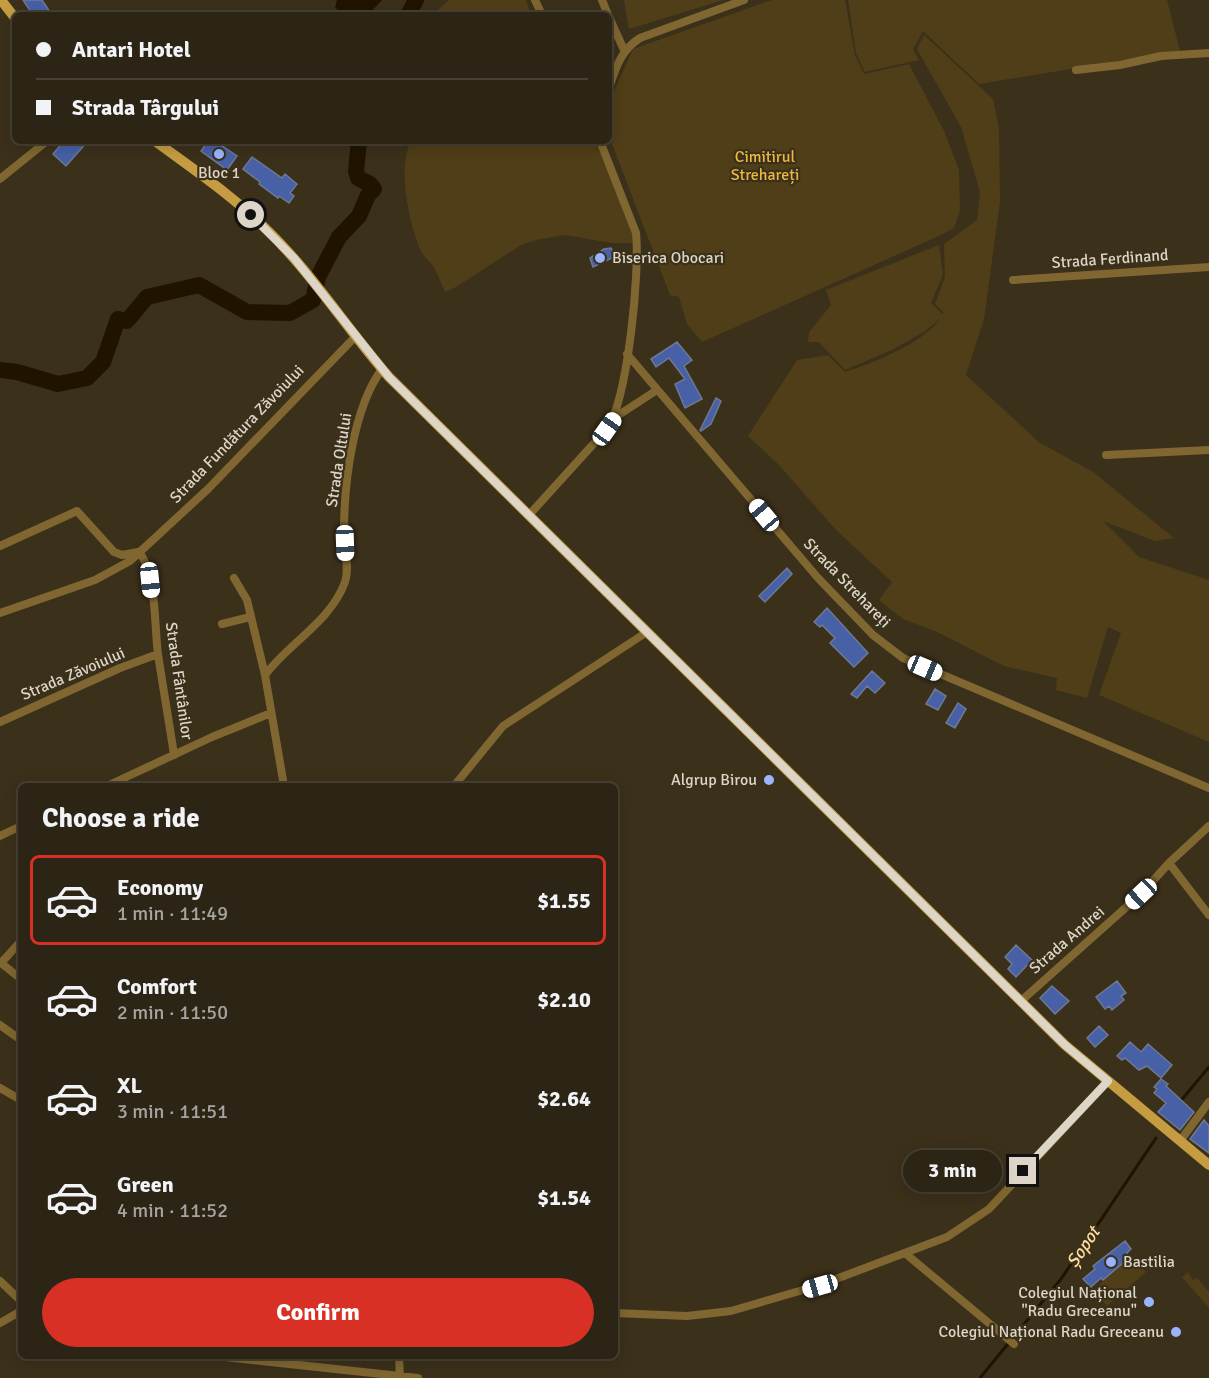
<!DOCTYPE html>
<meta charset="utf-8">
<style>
body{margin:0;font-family:Signika,sans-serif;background:#342c1d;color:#f1f3f6;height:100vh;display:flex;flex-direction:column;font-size:22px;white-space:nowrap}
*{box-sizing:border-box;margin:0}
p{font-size:20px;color:#a6a4a0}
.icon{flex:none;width:33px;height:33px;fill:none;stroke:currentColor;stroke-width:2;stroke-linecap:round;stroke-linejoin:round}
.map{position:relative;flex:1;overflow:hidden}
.sheet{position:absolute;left:18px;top:783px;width:600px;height:576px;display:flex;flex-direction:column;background:#2c2414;border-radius:9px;box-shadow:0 3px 15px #0003,0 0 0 2px #484134}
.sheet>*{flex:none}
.guide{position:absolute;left:12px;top:12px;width:600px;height:132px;border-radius:9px;box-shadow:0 3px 15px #0003,0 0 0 2px #484134;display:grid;align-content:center;height:132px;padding:0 24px;background:#2c2414}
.end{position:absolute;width:27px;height:27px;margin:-14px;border:8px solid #dcd5c8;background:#111;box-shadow:0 0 0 3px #111}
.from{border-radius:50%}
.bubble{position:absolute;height:42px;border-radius:21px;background:#2c2414;box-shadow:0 3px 15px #0003,0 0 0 2px #484134;font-size:20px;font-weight:800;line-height:42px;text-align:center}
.car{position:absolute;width:18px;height:36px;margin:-18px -9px;border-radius:8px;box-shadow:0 0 4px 2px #0007;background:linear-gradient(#fff 24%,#345 0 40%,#fff 0 76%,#345 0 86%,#fff 0)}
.guide b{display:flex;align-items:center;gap:21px;height:57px;font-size:22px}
.guide b+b{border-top:2px solid #484134}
.guide i{width:15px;height:15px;background:#f1f3f6}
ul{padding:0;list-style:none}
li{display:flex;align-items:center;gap:18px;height:90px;margin:0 12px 9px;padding:0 12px;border:3px solid transparent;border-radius:9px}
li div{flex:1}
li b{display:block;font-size:22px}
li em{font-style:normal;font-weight:800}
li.on{border-color:#d93025}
li>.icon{width:54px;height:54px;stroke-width:1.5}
h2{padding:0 24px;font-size:27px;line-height:72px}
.button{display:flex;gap:12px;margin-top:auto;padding:12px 24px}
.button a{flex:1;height:69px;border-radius:36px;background:#d93025;color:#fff;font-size:24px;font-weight:800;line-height:69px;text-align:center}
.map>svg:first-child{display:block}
.green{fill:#503e18}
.water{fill:#201400}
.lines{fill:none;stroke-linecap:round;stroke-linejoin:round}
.stream{stroke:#201400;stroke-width:3}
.river{stroke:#201400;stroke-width:16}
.building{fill:#4760a6;stroke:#6f7991;stroke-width:1.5}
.minor{stroke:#806731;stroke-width:8}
.major{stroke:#c59c41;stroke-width:10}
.route{stroke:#dcd5c8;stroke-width:8}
.poi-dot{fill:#99b5fd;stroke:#3b301a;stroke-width:2}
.labels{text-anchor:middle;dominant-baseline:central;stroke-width:4.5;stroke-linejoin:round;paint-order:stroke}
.park-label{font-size:16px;fill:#ecb83f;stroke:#3b301a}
.poi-label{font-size:16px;fill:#dcd5c8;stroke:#3b301a;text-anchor:end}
.street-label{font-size:16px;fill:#dcd5c8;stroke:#3b301a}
.water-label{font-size:18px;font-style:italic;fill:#fddea0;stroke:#3b301a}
</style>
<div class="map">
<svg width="1209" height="1378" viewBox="0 0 1209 1378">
<rect width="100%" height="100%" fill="#3b301a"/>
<!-- green -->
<path class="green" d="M449 0H526L531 15H432Z
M624 0H723L629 29Z
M772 0H845L855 55 864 74 909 64 944 131 959 170 960 211 954 228 941 235 702 342 687 324 679 297 670 295 609 136 611 98 633 49Z
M848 0H1167L1180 51 979 84 923 31 913 49 919 60 865 72 856 53Z
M924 35 993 99 999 129 1000 202 984 319 966 375 1040 443 1093 472 1174 538 1155 541 1103 521 1139 557 1209 580V742L1099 695 1121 633 1108 627 1087 698 1056 690 1057 678 1004 666 935 631 903 619 879 600 892 582 836 530 779 465 748 436 797 360 828 355 845 372C875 362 922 344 941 318L925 331 894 349 845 370 819 342H808L809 332 831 305 826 290 939 245 943 275 931 303 942 314 944 313 935 304 945 277 944 244 977 220 980 192 961 127 917 49Z
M411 141H594L618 188 637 243H611L565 235 540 239 521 245 456 287 445 292C441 283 438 274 433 266 429 261 424 257 421 251 409 224 397 168 411 141Z
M1132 1256 1146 1272 1107 1306 1093 1290Z
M1188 1272 1193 1280 1197 1278 1209 1292V1308L1182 1277Z"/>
<!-- water -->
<path class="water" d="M337 0H382L368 15H347L335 8Z"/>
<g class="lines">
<!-- stream -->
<path class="stream" d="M1179 1103 1209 1067
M980 1378 1061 1279 1156 1138"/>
<!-- river -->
<path class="river" d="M408 15 416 0
M0 370 17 372 58 384 87 378 103 362 118 319 127 321 147 297 199 285 247 312 290 313 313 300 318 277 339 237 359 216 368 195 374 189 370 184 358 178 356 171 359 141"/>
</g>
<!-- building -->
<path class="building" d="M23 0H42L52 15H33Z
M64 141H88L66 166 53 154Z
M208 141H215L237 156 227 170 201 151Z
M252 157 282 178 285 174 297 184 290 193 294 196 289 203 279 196 278 198 259 184 260 182 243 169Z
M611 248 614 254 610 259 593 267 590 258 604 249Z
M677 342 692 360 684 366 702 399 685 408 675 384 685 379 669 358 656 367 651 359Z
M716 398 721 401 711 424 701 431 700 430Z
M787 568 792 574 765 602 759 596Z
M827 608 868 653 854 667 830 643 835 638 822 625 820 627 814 622Z
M872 671 885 683 875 693 867 686 857 698 851 694Z
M935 689 946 696 938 710 926 704Z
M958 703 966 709 955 728 946 723Z
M1016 945 1032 960 1016 977 1008 969 1012 964 1005 957Z
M1117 981 1126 993 1121 996 1124 1000 1112 1010 1109 1006 1105 1009 1096 997Z
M1052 986 1069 1001 1055 1014 1040 998Z
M1099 1026 1108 1035 1095 1047 1087 1038Z
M1130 1042 1141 1052 1148 1044 1172 1065 1161 1078 1147 1066 1139 1070 1125 1058 1122 1060 1117 1056Z
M1161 1079 1168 1084 1166 1086 1194 1112 1180 1130 1158 1112 1166 1103 1154 1093 1157 1089 1154 1087Z
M1204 1120 1209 1126V1153L1190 1139Z
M1125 1241 1131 1249 1127 1253 1130 1257 1103 1280 1101 1278 1091 1287 1083 1279 1095 1269 1093 1266Z"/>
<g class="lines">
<!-- minor -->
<path class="minor" d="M535 0 542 15
M602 0 608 15
M609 17 624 50
M1076 70 1120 65 1161 56 1209 53
M609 88C616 67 621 50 640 38L744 0
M0 179 47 141
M1013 280 1209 267
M627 354 818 578 873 635 903 658 1209 788
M614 418 657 390
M1106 455 1209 450
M529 515 607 429C628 398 640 272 636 233L600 141
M0 546 77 511 114 552 122 555 138 552
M139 552C157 574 154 625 158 654 163 688 169 721 174 755
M234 578 247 600 265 675
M0 613 95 580 130 561 208 489 355 337
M222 624 250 617
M0 722 120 668 158 654
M107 786 212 737 271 713
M284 786 265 675C289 643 331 621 345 582 350 567 344 547 344 532 344 483 353 408 382 369
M454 786 503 726 647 632
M0 836 21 826
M1169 863 1209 915
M0 962 21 979
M1 963 21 941
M1021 1001 1141 894 1169 863 1209 826
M0 1025 21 1040
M0 1088 21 1100
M1180 1141 1209 1102
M906 1254 1014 1344
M0 1281 21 1301
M615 1313 687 1316 731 1311 820 1285 947 1237 989 1209 1108 1081
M0 1323 21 1311
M216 1356 418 1378
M399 1356 400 1378"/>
<!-- major -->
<path class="major" d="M1 0 15 18
M155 141C193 169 233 196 266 229 312 273 347 329 389 377L1065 1045 1209 1165"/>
</g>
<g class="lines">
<!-- route -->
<path class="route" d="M251 215 294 258 389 377 1065 1045 1108 1081 1023 1171"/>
</g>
<!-- markers -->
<g class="poi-dot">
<circle cx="219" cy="154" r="6"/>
<circle cx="600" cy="258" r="6"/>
<circle cx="769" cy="780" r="6"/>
<circle cx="1111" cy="1262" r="6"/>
<circle cx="1149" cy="1302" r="6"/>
<circle cx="1176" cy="1332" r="6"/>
</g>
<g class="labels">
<!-- park labels -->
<g class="park-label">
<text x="765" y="157">Cimitirul<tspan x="765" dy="18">Strehareți</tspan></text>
</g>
<!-- poi labels -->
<g class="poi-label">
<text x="219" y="173" text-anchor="middle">Bloc 1</text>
<text x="612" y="258" text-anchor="start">Biserica Obocari</text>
<text x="757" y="780">Algrup Birou</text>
<text x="1123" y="1262" text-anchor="start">Bastilia</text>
<text x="1137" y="1293">Colegiul Național<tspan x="1137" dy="18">"Radu Greceanu"</tspan></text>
<text x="1164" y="1332">Colegiul Național Radu Greceanu</text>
</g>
<!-- street labels -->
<g class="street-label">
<text transform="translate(1110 259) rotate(-4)">Strada Ferdinand</text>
<text transform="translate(237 434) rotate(-46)">Strada Fundătura Zăvoiului</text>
<text transform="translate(339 460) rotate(-81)">Strada Oltului</text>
<text transform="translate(847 583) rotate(46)">Strada Strehareți</text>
<text transform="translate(73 674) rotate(-23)">Strada Zăvoiului</text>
<text transform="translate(179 681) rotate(82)">Strada Fântânilor</text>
<text transform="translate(1067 940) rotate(-41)">Strada Andrei</text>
</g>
<!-- water labels -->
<g class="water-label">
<text transform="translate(1083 1247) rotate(-56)">Șopot</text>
</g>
</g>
</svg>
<i class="end from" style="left:251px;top:215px"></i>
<i class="end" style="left:1023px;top:1171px"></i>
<div class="bubble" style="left:903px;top:1150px;width:99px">3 min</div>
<i class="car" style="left:607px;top:429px;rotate:35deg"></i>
<i class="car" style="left:764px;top:515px;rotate:320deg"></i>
<i class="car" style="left:345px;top:543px;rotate:178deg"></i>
<i class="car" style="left:150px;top:580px;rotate:174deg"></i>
<i class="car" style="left:925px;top:668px;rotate:113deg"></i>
<i class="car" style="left:1141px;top:894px;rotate:227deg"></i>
<i class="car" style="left:820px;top:1286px;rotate:254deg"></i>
<div class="guide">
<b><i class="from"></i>Antari Hotel</b>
<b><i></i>Strada Târgului</b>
</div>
<section class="sheet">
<h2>Choose a ride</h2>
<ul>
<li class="on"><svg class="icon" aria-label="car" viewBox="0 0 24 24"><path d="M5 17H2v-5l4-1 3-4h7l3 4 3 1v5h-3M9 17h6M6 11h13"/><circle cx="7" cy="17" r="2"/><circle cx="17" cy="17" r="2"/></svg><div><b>Economy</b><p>1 min · 11:49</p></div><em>$1.55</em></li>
<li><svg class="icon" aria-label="car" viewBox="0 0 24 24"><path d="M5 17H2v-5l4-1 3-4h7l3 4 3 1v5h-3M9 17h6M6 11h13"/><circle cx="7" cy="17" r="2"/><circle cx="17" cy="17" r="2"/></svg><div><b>Comfort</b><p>2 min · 11:50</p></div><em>$2.10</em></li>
<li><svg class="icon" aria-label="car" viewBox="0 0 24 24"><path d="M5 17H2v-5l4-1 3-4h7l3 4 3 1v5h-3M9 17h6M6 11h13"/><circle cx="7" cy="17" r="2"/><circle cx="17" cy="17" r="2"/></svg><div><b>XL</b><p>3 min · 11:51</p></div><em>$2.64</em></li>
<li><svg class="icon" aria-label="car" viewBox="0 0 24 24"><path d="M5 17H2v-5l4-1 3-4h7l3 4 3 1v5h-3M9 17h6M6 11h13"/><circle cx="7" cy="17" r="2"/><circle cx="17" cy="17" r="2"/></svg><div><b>Green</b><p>4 min · 11:52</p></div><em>$1.54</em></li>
</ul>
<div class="button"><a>Confirm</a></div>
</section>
</div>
